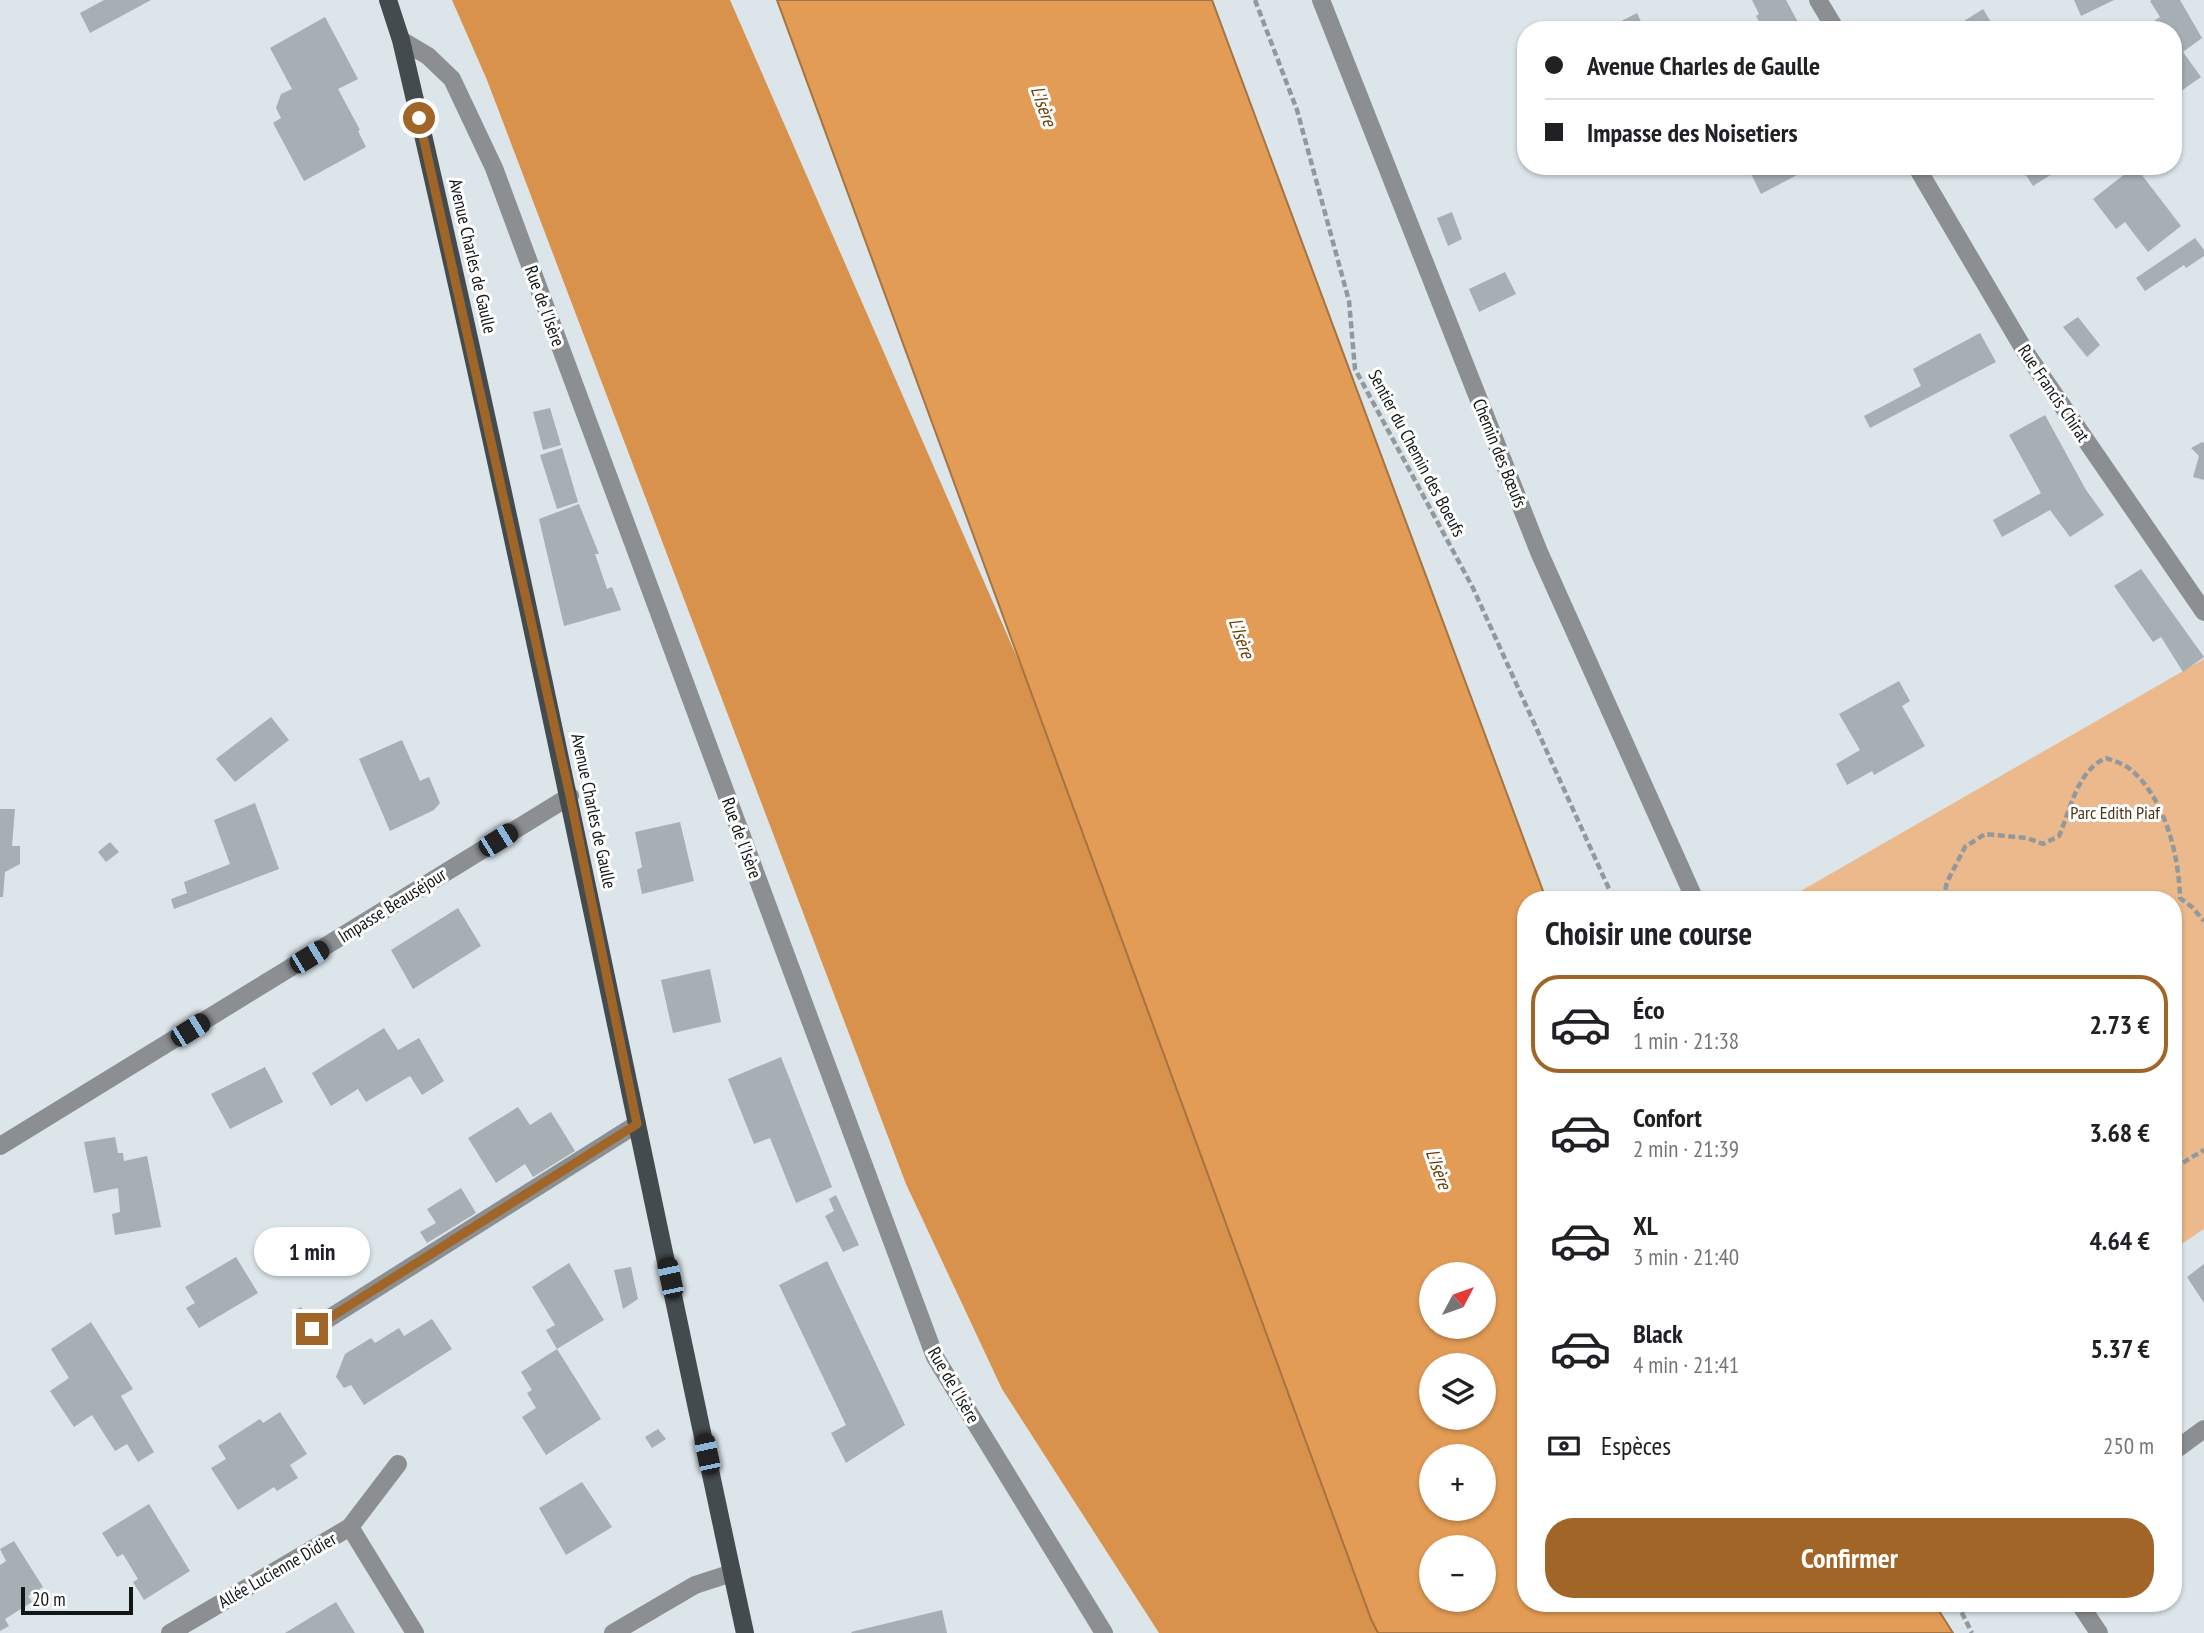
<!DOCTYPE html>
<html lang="fr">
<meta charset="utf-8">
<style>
body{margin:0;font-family:"PT Sans Narrow",sans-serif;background:#f6f6f6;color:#202124;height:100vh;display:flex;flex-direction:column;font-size:26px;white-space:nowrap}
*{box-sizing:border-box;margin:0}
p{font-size:23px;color:#757577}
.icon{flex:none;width:38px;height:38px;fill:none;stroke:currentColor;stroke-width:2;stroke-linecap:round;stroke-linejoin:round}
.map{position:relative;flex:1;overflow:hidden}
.panel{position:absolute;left:1517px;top:891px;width:665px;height:721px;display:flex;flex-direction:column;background:#fff;border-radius:28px;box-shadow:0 2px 5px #0004}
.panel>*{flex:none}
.hud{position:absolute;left:1517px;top:21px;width:665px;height:154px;border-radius:28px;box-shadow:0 2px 5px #0004;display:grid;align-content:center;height:154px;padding:0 28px;background:#fff}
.needle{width:46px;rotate:49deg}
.fabs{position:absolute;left:1419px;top:1262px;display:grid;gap:14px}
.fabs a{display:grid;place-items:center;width:77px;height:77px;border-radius:50%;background:#fff;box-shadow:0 2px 5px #0004;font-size:35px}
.scale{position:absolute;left:21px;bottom:18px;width:112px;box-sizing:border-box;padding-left:7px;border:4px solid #121617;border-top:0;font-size:19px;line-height:24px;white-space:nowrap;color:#121617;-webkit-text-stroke:5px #fff;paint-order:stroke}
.end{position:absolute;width:32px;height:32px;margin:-16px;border:9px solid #a16627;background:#fff;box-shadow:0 0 0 4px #fff}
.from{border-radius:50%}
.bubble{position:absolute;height:49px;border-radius:24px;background:#fff;box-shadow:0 2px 5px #0004;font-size:23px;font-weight:600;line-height:49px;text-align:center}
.car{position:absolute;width:21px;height:42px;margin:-21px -10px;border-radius:9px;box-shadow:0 0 5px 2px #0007;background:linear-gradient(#222 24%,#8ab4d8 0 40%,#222 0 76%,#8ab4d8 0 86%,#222 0)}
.hud b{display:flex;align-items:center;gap:24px;height:66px;font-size:26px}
.hud b+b{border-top:2px solid #e0e0e0}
.hud i{width:18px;height:18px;background:#202124}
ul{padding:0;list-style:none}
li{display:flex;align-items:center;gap:21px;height:98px;margin:0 14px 10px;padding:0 14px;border:4px solid transparent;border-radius:28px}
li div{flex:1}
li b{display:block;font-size:26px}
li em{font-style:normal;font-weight:600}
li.current{border-color:#a16627}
li>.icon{width:63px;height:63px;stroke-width:1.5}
h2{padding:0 28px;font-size:32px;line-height:84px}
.pay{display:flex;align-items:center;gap:18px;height:77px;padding:0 28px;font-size:26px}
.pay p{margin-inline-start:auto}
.button{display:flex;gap:14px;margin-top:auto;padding:14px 28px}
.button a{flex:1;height:80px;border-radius:28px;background:#a16627;color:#fff;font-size:28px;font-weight:600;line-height:80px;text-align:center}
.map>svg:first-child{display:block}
.green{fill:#ebb98b}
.forest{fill:#d8924b}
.water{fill:#e39c55;stroke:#a47442;stroke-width:2;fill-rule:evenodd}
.building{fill:#a6afb3}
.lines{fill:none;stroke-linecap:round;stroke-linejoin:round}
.path{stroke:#92999d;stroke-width:4.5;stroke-dasharray:7 3.5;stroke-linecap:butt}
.minor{stroke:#8b8f91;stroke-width:18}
.major{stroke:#444b4e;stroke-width:18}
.route{stroke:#a16627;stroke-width:9}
.labels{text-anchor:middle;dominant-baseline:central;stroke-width:6;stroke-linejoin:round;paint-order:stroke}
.street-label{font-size:18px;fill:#121617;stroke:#fff}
.park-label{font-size:18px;fill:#503315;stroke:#fff}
.water-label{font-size:19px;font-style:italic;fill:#6b3d02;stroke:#fff}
</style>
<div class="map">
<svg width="2204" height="1633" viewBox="0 0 2204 1633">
<rect width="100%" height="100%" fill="#dce5ea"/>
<!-- green -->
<path class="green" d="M2204 659V1229L2174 1249V900H1785Z"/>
<!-- forest -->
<path class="forest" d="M452 0H730L1443 1633H1159L1002 1389 906 1184 487 80Z"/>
<!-- water -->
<path class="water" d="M777 0H1212L1546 899 1526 900V1603H1934L1953 1633H1378L1371 1619ZM1432 1274H1484V1326H1432ZM1432 1365H1484V1418H1432ZM1432 1456H1484V1508H1432ZM1432 1547H1484V1600H1432Z"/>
<!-- building -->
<path class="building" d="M104 0H151L90 33 80 13Z
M1752 0H1786L1800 26 1793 30H1764L1756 16 1759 14Z
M2074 0H2114L2081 16Z
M2152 0H2180L2202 38 2183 52 2201 77 2174 96V30H2140L2160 17 2150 1Z
M1983 9 1996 30H1950Z
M1637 13 1645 30H1604Z
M325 17 358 79 338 89 360 130 358 131 366 147 304 181 273 123 281 118 276 108 281 94 292 89 270 48Z
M1747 166H1814L1761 194Z
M2020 166H2065L2033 186Z
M2135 166 2181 226 2148 252 2125 222 2116 229 2093 199Z
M1452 212 1462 239 1448 246 1437 218Z
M2195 238 2204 250V256L2186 268 2184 265 2145 291 2136 278Z
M1505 272 1516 294 1479 312 1469 289Z
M2078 317 2100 345 2087 357 2063 327Z
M1980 333 1996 362 1870 428 1864 416 1921 386 1913 369Z
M550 408 561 445 543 450 533 412Z
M2045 415 2086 490 2104 515 2070 537 2050 510 2002 537 1993 520 2041 493 2009 435Z
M2202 442 2204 443V480L2193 477 2199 456 2191 448Z
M562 448 578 502 557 509 540 455Z
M579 504 599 554H595L607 589 612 587 621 610 564 626 539 519Z
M2141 569 2204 657 2183 672 2161 637 2153 642 2114 586Z
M1899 681 1910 701 1902 706 1925 746 1874 775 1872 771 1847 785 1836 764 1860 750 1839 714Z
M271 717 289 740 235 782 216 759Z
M402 740 420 781 429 777 440 803 434 810 390 831 359 759Z
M255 803 279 869 174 909 171 899 187 893 184 882 230 864 214 820Z
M0 809H15L12 846H20V864L5 872 3 897H0Z
M680 822 694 881 642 894 637 870 642 867 635 832Z
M110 842 119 852 106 862 98 852Z
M458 908 481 946 413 989 391 950Z
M710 969 721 1022 673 1033 661 980Z
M384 1028 398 1050 419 1038 444 1081 422 1095 410 1076 366 1102 358 1089 331 1106 312 1073Z
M781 1057 832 1187 796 1203 770 1138 754 1144 728 1079Z
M265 1067 283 1102 230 1129 211 1094Z
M518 1107 530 1125 551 1112 575 1151 533 1177 525 1164 496 1183 468 1138Z
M115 1137 118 1153H123L124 1161 147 1156 161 1227 115 1235 112 1214 120 1212 118 1188 94 1193 84 1142Z
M461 1188 476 1213 427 1243 420 1232 436 1223 427 1209Z
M836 1195 859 1245 843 1252 825 1216 834 1211 829 1199Z
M236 1257 258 1293 199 1328 186 1308 195 1303 185 1287Z
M827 1261 905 1425 846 1463 831 1433 846 1425 779 1285Z
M569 1263 604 1320 557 1349 601 1419 546 1455 522 1417 536 1408 527 1393 532 1390 521 1372 557 1349 546 1330 555 1325 532 1287Z
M2204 1264V1303L2187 1277Z
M631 1267 638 1299 623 1309 614 1270Z
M301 1307 308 1318 298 1324 291 1312Z
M432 1319 452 1349 364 1405 351 1385 344 1388 336 1377 345 1354 371 1338 375 1343 399 1328 404 1336Z
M91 1322 133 1389 121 1396 154 1452 138 1462 127 1444 115 1451 92 1415 74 1427 50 1391 69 1378 51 1349Z
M280 1412 307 1454 290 1465 298 1478 277 1491 274 1487 238 1510 211 1468 226 1459 218 1446 260 1419 263 1423Z
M658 1429 666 1439 652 1448 645 1437Z
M582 1482 612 1527 566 1555 539 1508Z
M149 1504 190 1571 144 1600 133 1582 138 1579 123 1554 117 1557 102 1533Z
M14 1541 43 1587 28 1596 32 1602 5 1619 9 1626 0 1631V1565L6 1561 0 1549Z
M336 1602 355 1633H285Z
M942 1610 947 1633H852L851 1632Z"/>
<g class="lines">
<!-- path -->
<path class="path" d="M1255 0 1297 110 1349 301 1355 369 1473 588 1614 900
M1943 900 1947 882 1965 847 1985 834 2027 838 2043 844 2059 836C2071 808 2077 771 2106 758 2114 761 2124 764 2130 769 2165 798 2179 855 2180 898L2192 907 2204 921
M2174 1168 2204 1150
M1957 1603 1972 1633"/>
<!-- minor -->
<path class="minor" d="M1321 0 1539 552 1695 900
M1818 0 1836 30
M401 40 428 56 452 79 494 168 935 1357 1104 1633
M1916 166 2026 353 2204 612
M0 1146 570 796
M312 1329 637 1124
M2174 1451 2204 1429
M350 1527 415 1633
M2079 1603 2099 1633
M170 1633 350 1527 398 1464
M613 1633 695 1585 732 1573"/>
<!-- major -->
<path class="major" d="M388 0 401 40C525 569 630 1102 745 1633"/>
</g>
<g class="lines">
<!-- route -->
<path class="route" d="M312 1329 637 1124 570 796 419 118"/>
</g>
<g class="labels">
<!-- street labels -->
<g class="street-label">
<text transform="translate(473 256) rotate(77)">Avenue Charles de Gaulle</text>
<text transform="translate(545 306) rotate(70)">Rue de l'Isère</text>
<text transform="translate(2054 393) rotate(56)">Rue Francis Chirat</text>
<text transform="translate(1417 453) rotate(62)">Sentier du Chemin des Boeufs</text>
<text transform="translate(1500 453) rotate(68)">Chemin des Bœufs</text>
<text transform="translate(594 811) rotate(78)">Avenue Charles de Gaulle</text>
<text transform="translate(742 838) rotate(70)">Rue de l'Isère</text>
<text transform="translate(392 905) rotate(-32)">Impasse Beauséjour</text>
<text transform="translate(954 1385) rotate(60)">Rue de l'Isère</text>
<text transform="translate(277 1570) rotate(-30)">Allée Lucienne Didier</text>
</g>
<!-- park labels -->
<g class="park-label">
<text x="2115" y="812">Parc Edith Piaf</text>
</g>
<!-- water labels -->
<g class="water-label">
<text transform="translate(1044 106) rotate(70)">L'Isère</text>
<text transform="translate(1242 638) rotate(70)">L'Isère</text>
<text transform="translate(1439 1169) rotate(70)">L'Isère</text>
</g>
</g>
</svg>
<div class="fabs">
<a><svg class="needle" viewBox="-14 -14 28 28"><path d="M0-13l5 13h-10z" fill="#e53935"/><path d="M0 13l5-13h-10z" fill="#757577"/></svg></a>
<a><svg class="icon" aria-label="layers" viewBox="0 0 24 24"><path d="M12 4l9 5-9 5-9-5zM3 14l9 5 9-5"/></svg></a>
<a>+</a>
<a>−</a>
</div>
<div class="scale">20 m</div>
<i class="end from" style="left:419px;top:118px"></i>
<i class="end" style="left:312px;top:1329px"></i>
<div class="bubble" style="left:254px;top:1227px;width:116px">1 min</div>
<i class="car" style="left:498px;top:840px;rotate:58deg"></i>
<i class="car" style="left:309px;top:957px;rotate:59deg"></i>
<i class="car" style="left:190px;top:1030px;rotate:58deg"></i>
<i class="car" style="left:670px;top:1278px;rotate:348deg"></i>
<i class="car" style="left:707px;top:1454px;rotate:348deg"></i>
<div class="hud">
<b><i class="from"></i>Avenue Charles de Gaulle</b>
<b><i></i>Impasse des Noisetiers</b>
</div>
<section class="panel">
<h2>Choisir une course</h2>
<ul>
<li class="current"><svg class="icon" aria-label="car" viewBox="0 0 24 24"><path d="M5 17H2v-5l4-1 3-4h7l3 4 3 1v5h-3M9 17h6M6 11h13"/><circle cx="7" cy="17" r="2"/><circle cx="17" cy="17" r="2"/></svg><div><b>Éco</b><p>1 min · 21:38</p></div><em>2.73 €</em></li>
<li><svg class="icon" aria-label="car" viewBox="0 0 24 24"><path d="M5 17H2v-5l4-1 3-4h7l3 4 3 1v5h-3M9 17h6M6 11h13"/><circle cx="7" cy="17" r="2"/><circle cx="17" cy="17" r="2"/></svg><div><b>Confort</b><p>2 min · 21:39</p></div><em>3.68 €</em></li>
<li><svg class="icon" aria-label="car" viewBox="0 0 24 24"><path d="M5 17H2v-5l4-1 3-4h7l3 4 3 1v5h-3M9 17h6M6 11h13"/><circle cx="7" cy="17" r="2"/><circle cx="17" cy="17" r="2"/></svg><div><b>XL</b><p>3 min · 21:40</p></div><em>4.64 €</em></li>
<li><svg class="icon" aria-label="car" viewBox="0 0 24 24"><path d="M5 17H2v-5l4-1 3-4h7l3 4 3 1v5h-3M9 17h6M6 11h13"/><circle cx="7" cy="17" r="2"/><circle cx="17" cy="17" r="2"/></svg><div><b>Black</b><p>4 min · 21:41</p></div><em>5.37 €</em></li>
</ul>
<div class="pay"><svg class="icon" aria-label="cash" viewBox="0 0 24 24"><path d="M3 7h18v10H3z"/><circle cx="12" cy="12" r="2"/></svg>Espèces<p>250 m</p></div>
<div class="button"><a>Confirmer</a></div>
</section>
</div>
